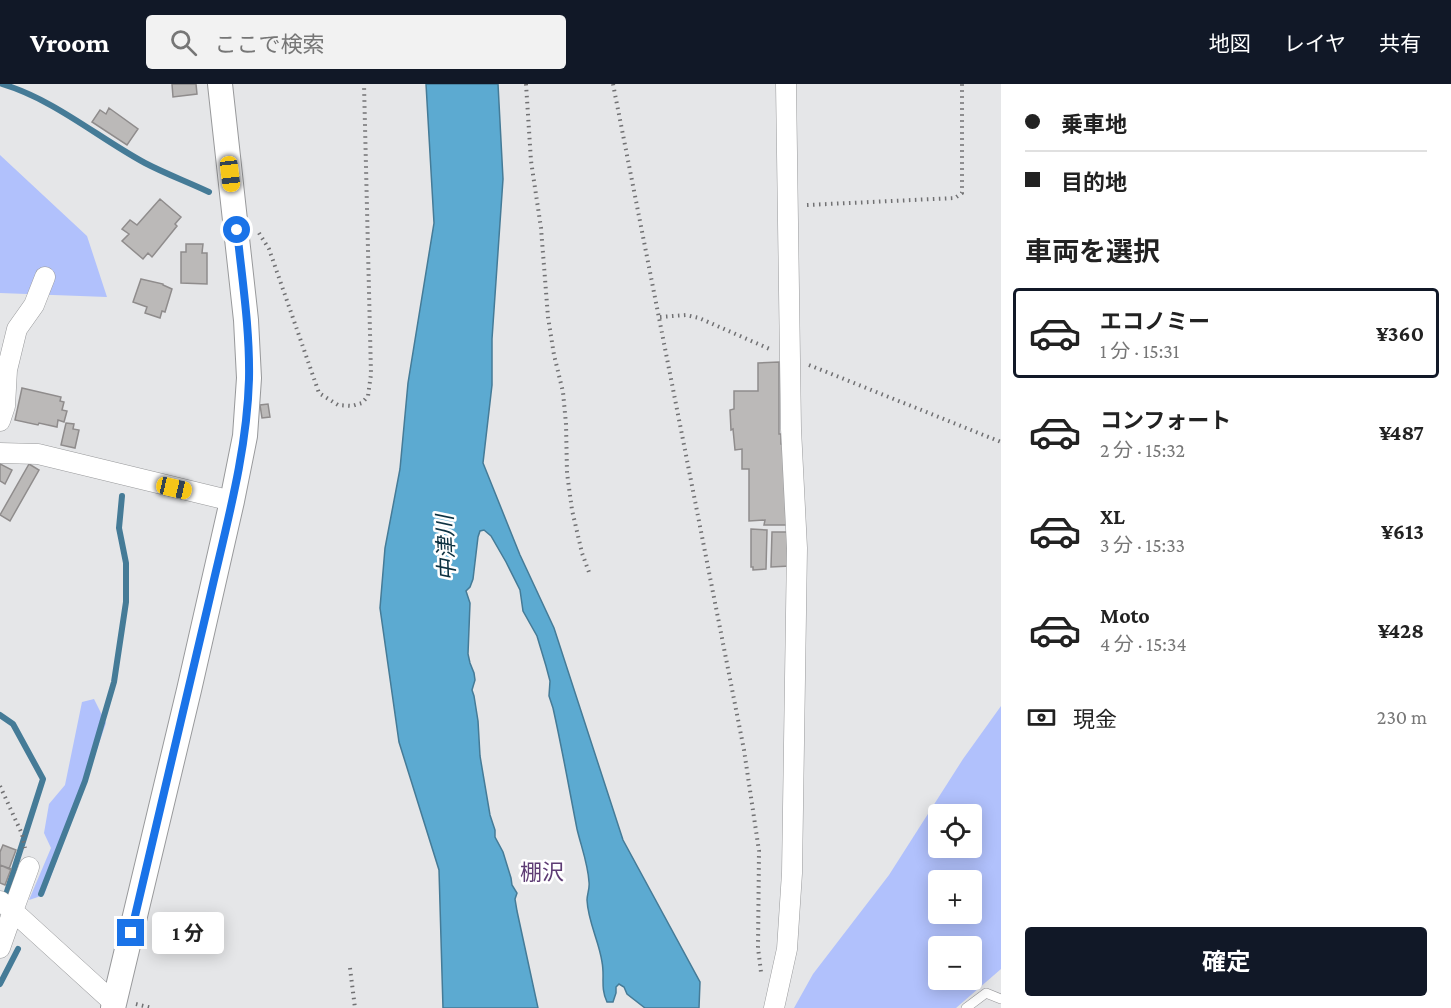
<!DOCTYPE html>
<html lang="ja">
<meta charset="utf-8">
<style>
body{margin:0;font-family:"Crimson Pro","Noto Sans JP",serif;background:#f2f2f2;color:#222;height:100vh;display:flex;flex-direction:column;font-size:22px;white-space:nowrap}
*{box-sizing:border-box;margin:0}
p{font-size:20px;color:#767676}
.icon{flex:none;width:33px;height:33px;fill:none;stroke:currentColor;stroke-width:2;stroke-linecap:round;stroke-linejoin:round}
.map{position:relative;flex:1;overflow:hidden}
.details{display:flex;flex-direction:column;background:#fff;width:450px}
.details>*{flex:none}
.guide{display:grid;align-content:center;height:132px;padding:0 24px;background:#fff}
.controls{position:absolute;left:928px;top:720px;display:grid;gap:12px}
.controls a{display:grid;place-items:center;width:54px;height:54px;border-radius:6px;background:#fff;box-shadow:0 3px 15px #0003;font-size:30px}
.end{position:absolute;width:27px;height:27px;margin:-14px;border:8px solid #1a73e8;background:#fff;box-shadow:0 0 0 3px #fff}
.from{border-radius:50%}
.bubble{position:absolute;height:42px;border-radius:6px;background:#fff;box-shadow:0 3px 15px #0003;font-size:20px;font-weight:700;line-height:42px;text-align:center}
.car{position:absolute;width:18px;height:36px;margin:-18px -9px;border-radius:8px;box-shadow:0 0 4px 2px #0007;background:linear-gradient(#f5c518 24%,#345 0 40%,#f5c518 0 76%,#345 0 86%,#f5c518 0)}
.guide b{display:flex;align-items:center;gap:21px;height:57px;font-size:22px}
.guide b+b{border-top:2px solid #e0e0e0}
.guide i{width:15px;height:15px;background:#222}
ul{padding:0;list-style:none}
li{display:flex;align-items:center;gap:18px;height:90px;margin:0 12px 9px;padding:0 12px;border:3px solid transparent;border-radius:6px}
li div{flex:1}
li b{display:block;font-size:22px}
li em{font-style:normal;font-weight:700}
li.on{border-color:#111827}
li>.icon{width:54px;height:54px;stroke-width:1.5}
h2{padding:0 24px;font-size:27px;line-height:72px}
.pay{display:flex;align-items:center;gap:15px;height:66px;padding:0 24px;font-size:22px}
.pay p{margin-inline-start:auto}
.button{display:flex;gap:12px;margin-top:auto;padding:12px 24px}
.button a{flex:1;height:69px;border-radius:6px;background:#111827;color:#fff;font-size:24px;font-weight:700;line-height:69px;text-align:center}
header{display:flex;align-items:center;gap:36px;box-sizing:border-box;height:84px;padding:0 30px;background:#111827;color:#fff}
header strong{font-size:28px}
nav{display:flex;gap:33px;margin-inline-start:auto;font-size:21px}
.search{width:420px;height:54px;background:#f2f2f2;display:flex;align-items:center;gap:15px;box-sizing:border-box;padding:0 21px;border-radius:6px;color:#767676;font-size:22px}
main{display:flex;flex:1;min-height:0}
.map>svg:first-child{display:block}
.green{fill:#b1c1fc;fill-rule:evenodd}
.water{fill:#5caad1;stroke:#457b97;stroke-width:1.5}
.lines{fill:none;stroke-linecap:round;stroke-linejoin:round}
.stream{stroke:#457b97;stroke-width:6}
.building{fill:#bbb9b8;stroke:#8f8c8c;stroke-width:1.5}
.service-casing{stroke:#98999b;stroke-width:10}
.minor-casing{stroke:#98999b;stroke-width:21}
.tertiary-casing{stroke:#98999b;stroke-width:26}
.path{stroke:#717173;stroke-width:4;stroke-dasharray:1.5 4.5;stroke-linecap:butt}
.service{stroke:#fff;stroke-width:9}
.minor{stroke:#fff;stroke-width:20}
.tertiary{stroke:#fff;stroke-width:24}
.route{stroke:#1a73e8;stroke-width:8}
.labels{text-anchor:middle;dominant-baseline:central;stroke-width:5;stroke-linejoin:round;paint-order:stroke}
.water-label{font-size:22px;font-style:italic;fill:#0d3242;stroke:#fff}
.neighbourhood-label{font-size:22px;fill:#5e3c75;stroke:#fff}
</style>
<header>
<strong>Vroom</strong>
<div class="search"><svg class="icon" aria-label="search" viewBox="0 0 24 24"><circle cx="10" cy="10" r="6"/><path d="M15 15l6 6"/></svg>ここで検索</div>
<nav><a>地図</a><a>レイヤ</a><a>共有</a></nav>
</header>
<main>
<div class="map">
<svg width="1001" height="924" viewBox="0 0 1001 924">
<rect width="100%" height="100%" fill="#e5e6e8"/>
<!-- green -->
<path class="green" d="M0 71 87 152 107 213 0 209Z
M94 615 106 639 88 692 44 811 29 816 51 764 44 749 49 720 65 701 82 618Z
M1001 622V885L956 924H794L813 890 889 791 963 675ZM972 730V764H939V730ZM972 796V830H939V796ZM972 862V896H939V862Z"/>
<!-- water -->
<path class="water" d="M426 0H498L503 95 492 255V301L483 379 520 471 554 544 623 756 700 898 699 924H645L627 910 624 903 619 900 616 903V909L613 918H607C600 903 605 893 602 878 599 857 588 838 587 816 587 810 590 804 589 798 588 780 581 762 577 745 569 704 562 664 553 624L549 612 550 597 546 582 537 552 523 527 520 506 506 478 491 452 484 446 480 447 478 453 473 495 470 503 466 507 470 519 468 570 470 579 474 589 475 596 472 606 474 612 478 637 480 672 490 731 495 746V753L503 768 511 794 512 801 517 809 515 815 517 827 538 924H443L439 786 399 658 380 524 385 464 400 385 408 299 434 139Z"/>
<g class="lines">
<!-- stream -->
<path class="stream" d="M2 0C55 16 97 53 145 79 166 90 188 98 209 108
M0 631 13 640 43 695 4 817
M41 810 85 697 114 598 126 518V479L119 444 122 412
M0 900 18 865"/>
</g>
<!-- building -->
<path class="building" d="M172 0H196L197 10 173 13Z
M109 24 138 45 127 61 92 38 100 26 106 30Z
M160 115 181 133 175 140 177 142 152 173 148 169 143 175 122 157 129 150 122 145 130 136 137 141Z
M186 160H203L202 169H207V200L181 199V168H186Z
M141 195 163 200V201L172 205 165 228 162 227 160 234 145 229 147 223 133 218Z
M779 278V350H781V360H786L792 441H764L765 436 749 437V385H742V365L735 366 733 345 731 346 730 326 734 325V307H758V279Z
M22 304 61 313 60 317 64 318 62 326 67 327 64 338 58 336 57 343 39 339 38 341 15 336Z
M268 320 270 333 262 334 260 321Z
M66 339 74 340 73 345 79 346 75 364 61 361Z
M0 380 12 386 5 400 0 397Z
M29 380 39 386 10 437 0 431Z
M751 445 767 446 766 485 753 486V483H751Z
M772 448H791L790 482 771 483Z
M3 761 16 766 9 785 0 781V768Z
M0 781 11 785 5 801 0 799Z"/>
<g class="lines">
<!-- service casing -->
<g class="service-casing">
<path id="service" d="M966 924 986 909 1001 915"/>
</g>
<!-- minor casing -->
<g class="minor-casing">
<path id="minor" d="M0 337 5 322 7 286 17 245 34 221 45 193
M0 369 38 370 232 417
M0 817 13 827 29 783
M0 864 13 827 114 919
M774 924 787 865 792 789 797 464 791 345 786 0"/>
</g>
<!-- tertiary casing -->
<g class="tertiary-casing">
<path id="tertiary" d="M113 924 189 606 232 417 245 352 249 294 246 236 220 0"/>
</g>
<!-- path -->
<path class="path" d="M526 0 531 77 541 144 548 233 554 271 563 308 566 340 567 389 572 426 582 469 590 491
M613 0 744 666 759 767 758 864 761 888
M807 121 955 114 962 109V0
M259 149 269 165 319 309 338 321 352 322 362 319 368 312 371 290 364 0
M660 233 686 231 699 234 772 266
M809 281 1001 358
M0 702 22 750 25 764
M350 884 355 924
M136 920 152 924"/>
<!-- service -->
<use href="#service" class="service"/>
<!-- minor -->
<use href="#minor" class="minor"/>
<!-- tertiary -->
<use href="#tertiary" class="tertiary"/>
</g>
<g class="lines">
<!-- route -->
<path class="route" d="M131 849C157 737 184 625 210 513 226 442 247 369 249 295 250 245 242 195 237 146"/>
</g>
<g class="labels">
<!-- water labels -->
<g class="water-label">
<text transform="translate(446 464) rotate(-92)">中津川</text>
</g>
<!-- neighbourhood labels -->
<g class="neighbourhood-label">
<text x="542" y="788">棚沢</text>
</g>
</g>
</svg>
<div class="controls">
<a><svg class="icon" aria-label="locate" viewBox="0 0 24 24"><circle cx="12" cy="12" r="6"/><path d="M12 2v4M12 18v4M2 12h4M18 12h4"/></svg></a>
<a>+</a>
<a>−</a>
</div>
<i class="end from" style="left:237px;top:146px"></i>
<i class="end" style="left:131px;top:849px"></i>
<div class="bubble" style="left:152px;top:828px;width:72px">1 分</div>
<i class="car" style="left:230px;top:90px;rotate:173deg"></i>
<i class="car" style="left:174px;top:404px;rotate:103deg"></i>
</div>
<section class="details">
<div class="guide">
<b><i class="from"></i>乗車地</b>
<b><i></i>目的地</b>
</div>
<h2>車両を選択</h2>
<ul>
<li class="on"><svg class="icon" aria-label="car" viewBox="0 0 24 24"><path d="M5 17H2v-5l4-1 3-4h7l3 4 3 1v5h-3M9 17h6M6 11h13"/><circle cx="7" cy="17" r="2"/><circle cx="17" cy="17" r="2"/></svg><div><b>エコノミー</b><p>1 分 · 15:31</p></div><em>¥360</em></li>
<li><svg class="icon" aria-label="car" viewBox="0 0 24 24"><path d="M5 17H2v-5l4-1 3-4h7l3 4 3 1v5h-3M9 17h6M6 11h13"/><circle cx="7" cy="17" r="2"/><circle cx="17" cy="17" r="2"/></svg><div><b>コンフォート</b><p>2 分 · 15:32</p></div><em>¥487</em></li>
<li><svg class="icon" aria-label="car" viewBox="0 0 24 24"><path d="M5 17H2v-5l4-1 3-4h7l3 4 3 1v5h-3M9 17h6M6 11h13"/><circle cx="7" cy="17" r="2"/><circle cx="17" cy="17" r="2"/></svg><div><b>XL</b><p>3 分 · 15:33</p></div><em>¥613</em></li>
<li><svg class="icon" aria-label="car" viewBox="0 0 24 24"><path d="M5 17H2v-5l4-1 3-4h7l3 4 3 1v5h-3M9 17h6M6 11h13"/><circle cx="7" cy="17" r="2"/><circle cx="17" cy="17" r="2"/></svg><div><b>Moto</b><p>4 分 · 15:34</p></div><em>¥428</em></li>
</ul>
<div class="pay"><svg class="icon" aria-label="cash" viewBox="0 0 24 24"><path d="M3 7h18v10H3z"/><circle cx="12" cy="12" r="2"/></svg>現金<p>230 m</p></div>
<div class="button"><a>確定</a></div>
</section>
</main>
